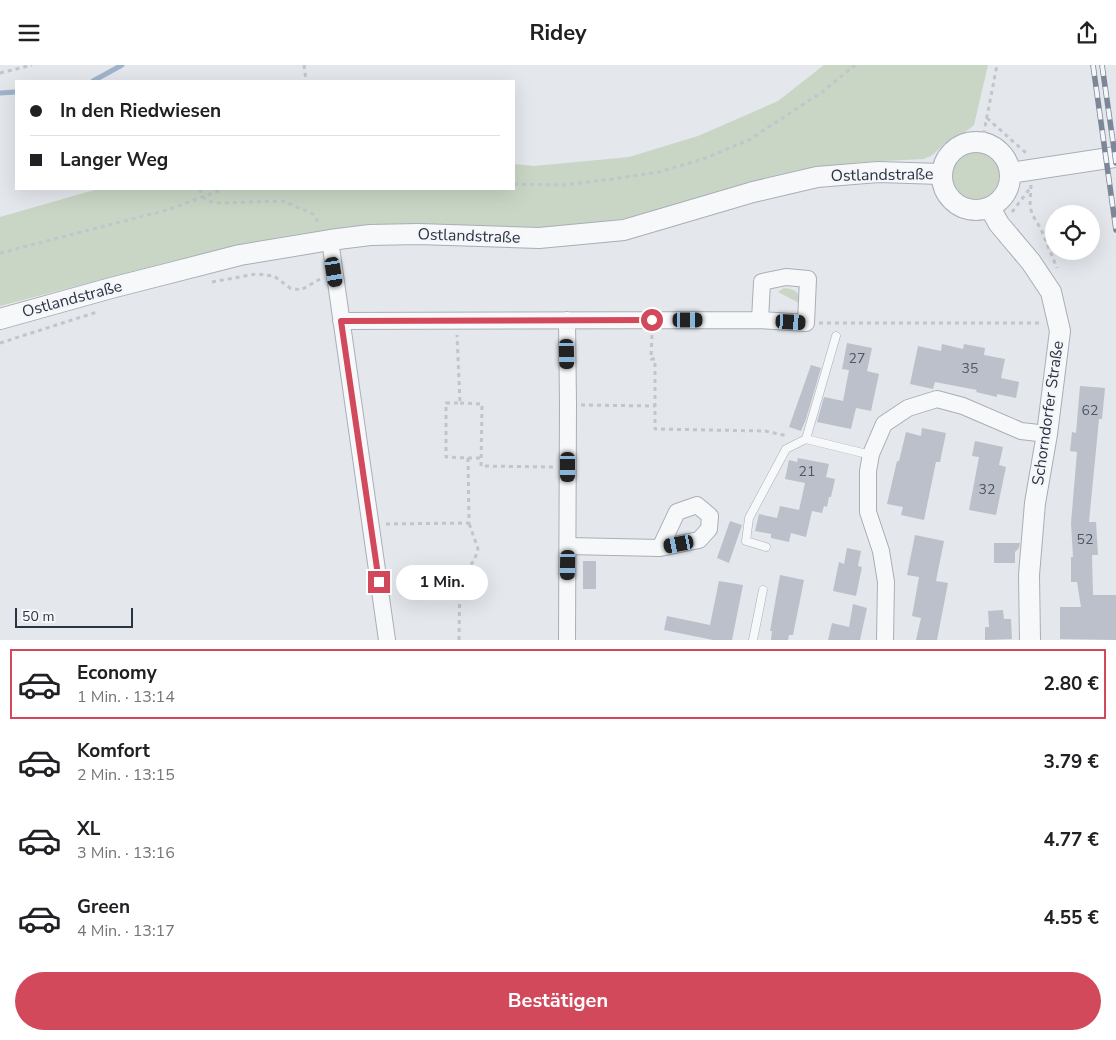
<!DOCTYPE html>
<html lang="de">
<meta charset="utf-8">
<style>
body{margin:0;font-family:"Nunito Sans",sans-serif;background:#f2f2f2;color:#202124;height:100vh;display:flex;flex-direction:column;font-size:19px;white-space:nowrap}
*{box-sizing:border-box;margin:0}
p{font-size:16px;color:#757577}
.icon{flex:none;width:28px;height:28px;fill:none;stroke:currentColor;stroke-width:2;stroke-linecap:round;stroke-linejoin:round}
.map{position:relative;height:575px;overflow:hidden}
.side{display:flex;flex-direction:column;background:#fff;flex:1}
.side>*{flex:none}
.guide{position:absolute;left:15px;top:15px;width:500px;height:110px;border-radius:0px;box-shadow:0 5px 20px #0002;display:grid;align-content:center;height:110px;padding:0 15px;background:#fff}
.fabs{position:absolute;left:1045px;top:140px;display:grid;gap:10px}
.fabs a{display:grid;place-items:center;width:55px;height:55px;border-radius:50%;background:#fff;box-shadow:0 5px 20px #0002;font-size:25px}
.scale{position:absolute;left:15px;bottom:12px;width:118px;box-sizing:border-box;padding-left:5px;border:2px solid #2b3445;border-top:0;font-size:14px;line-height:18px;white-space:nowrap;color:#2b3445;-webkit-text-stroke:4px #f4f6f9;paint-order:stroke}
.end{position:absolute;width:22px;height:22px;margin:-11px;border:6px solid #d1495b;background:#fff;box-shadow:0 0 0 2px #fff}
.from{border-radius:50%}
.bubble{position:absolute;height:35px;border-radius:18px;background:#fff;box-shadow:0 5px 20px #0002;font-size:16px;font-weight:700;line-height:35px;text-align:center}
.car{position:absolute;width:15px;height:30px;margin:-15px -8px;border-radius:6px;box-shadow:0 0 4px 1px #0007;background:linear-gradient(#222 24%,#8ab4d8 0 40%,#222 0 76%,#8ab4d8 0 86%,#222 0)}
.guide b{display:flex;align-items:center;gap:18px;height:48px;font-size:19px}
.guide b+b{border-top:1px solid #e0e0e0}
.guide i{width:12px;height:12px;background:#202124}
ul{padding:9px 0 0;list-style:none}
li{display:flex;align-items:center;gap:15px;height:70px;margin:0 10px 8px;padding:0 5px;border:2px solid transparent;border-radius:0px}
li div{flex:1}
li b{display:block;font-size:19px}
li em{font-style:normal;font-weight:700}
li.on{border-color:#d1495b}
li>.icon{width:45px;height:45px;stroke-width:1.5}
.button{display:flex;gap:10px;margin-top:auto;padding:10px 15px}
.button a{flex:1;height:58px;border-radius:30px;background:#d1495b;color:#fff;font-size:20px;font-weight:700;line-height:58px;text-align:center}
header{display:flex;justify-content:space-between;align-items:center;height:65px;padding:0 15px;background:#fff;font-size:22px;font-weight:700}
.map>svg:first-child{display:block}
.green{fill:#c9d6c5}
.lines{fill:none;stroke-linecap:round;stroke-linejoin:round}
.stream{stroke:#9fb4cc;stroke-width:5}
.building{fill:#bbc0ca}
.service-casing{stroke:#a9aeb7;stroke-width:9}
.minor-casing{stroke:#a9aeb7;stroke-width:18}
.tertiary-casing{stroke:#a9aeb7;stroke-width:22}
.path{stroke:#c2c5cb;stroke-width:3;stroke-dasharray:4 4;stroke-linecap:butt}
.service{stroke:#f7f8fa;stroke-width:8}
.minor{stroke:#f7f8fa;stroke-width:16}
.tertiary{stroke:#f7f8fa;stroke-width:20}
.rail-casing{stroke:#7d8696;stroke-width:5.5}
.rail{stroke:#f4f6f9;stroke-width:4;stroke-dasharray:11;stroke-linecap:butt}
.route{stroke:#d1495b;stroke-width:6}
.labels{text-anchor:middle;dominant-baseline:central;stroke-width:4;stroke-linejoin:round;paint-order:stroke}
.number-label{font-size:14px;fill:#4f5766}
.street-label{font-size:16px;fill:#2b3445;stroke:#f4f6f9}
</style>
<header><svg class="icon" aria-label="menu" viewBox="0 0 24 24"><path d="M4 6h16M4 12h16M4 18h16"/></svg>Ridey<svg class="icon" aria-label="share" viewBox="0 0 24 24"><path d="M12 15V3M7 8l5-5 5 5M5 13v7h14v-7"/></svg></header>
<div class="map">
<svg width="1116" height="575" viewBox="0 0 1116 575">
<rect width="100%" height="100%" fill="#e4e7ec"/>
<!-- green -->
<path class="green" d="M824 0H988L974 60C965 69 953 71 943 80 935 87 936 89 924 94L864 97 803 104 749 117 655 148 586 160 527 163 363 162 299 169 254 177 168 197 0 241V152L98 124H514V99L534 101 629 92 698 71 778 36Z
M950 111a25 25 0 1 1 50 0a25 25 0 1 1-50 0Z
M784 223C795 224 800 227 799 238L778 227Z"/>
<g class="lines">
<!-- stream -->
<path class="stream" d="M93 16 122 0
M0 28 16 27"/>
</g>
<!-- building -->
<path class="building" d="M847 278 872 283 867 306 879 309 871 346 856 343 851 364 817 357 824 332 843 336 849 305 842 304Z
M942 279 963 284 964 279 985 283 984 290 1005 294 1001 313 1019 317 1016 333 997 329V332L976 327 977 325 935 317 933 324 910 319 918 281 941 286Z
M811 300 821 303 806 354 801 366 789 362Z
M1080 321 1105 323 1102 354H1099L1089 457H1096L1098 490H1092L1093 530H1116V575L1060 574V542H1081L1077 517H1071V492H1073L1071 458 1077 387 1070 386 1072 367 1076 368Z
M922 363 946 368 940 397H936L924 455 901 450 903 442 887 439 897 396H899L906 367 921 371Z
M975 376 1003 382 999 400 1006 402 996 450 969 445 979 392 972 391Z
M798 393 829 399 826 412 835 414 831 432H829L827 442 824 441 822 448 812 446 806 472 791 468 789 477 771 473V469L755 466 759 449 777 453 780 441 799 445 805 418 785 414 789 395 797 397Z
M730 456 742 460 729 498 717 493Z
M915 470 944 476 936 516 948 518 937 575H916L921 553 912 551 919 512 907 510Z
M994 478H1020L1019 483 1015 487V498H994Z
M847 483 861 486 858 501 862 502 856 531 833 526 839 497 844 499Z
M583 496H596V524H583Z
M780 510 804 515 793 570H789L788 575H771L772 566H770Z
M719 516 743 520 732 575H713L664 565 667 551 710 560Z
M853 539 867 543 860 575H828L832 558 849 562Z
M1003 545 1004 554H1011L1012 574 985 575V562H989L988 546Z"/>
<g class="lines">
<!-- service casing -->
<g class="service-casing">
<path id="service" d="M806 374 836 271
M766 482 746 476 749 453 786 384 806 374 871 390
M753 575 763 525"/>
</g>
<!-- minor casing -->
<g class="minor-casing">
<path id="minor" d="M330 175 387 575
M567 255 568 340 567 575
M341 256 760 255 806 258 808 214 786 212 762 217 760 255
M568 481 660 483 699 475 709 464 710 451 697 440 677 447 660 483
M885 575 886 517 881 486 868 447V406L871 389 884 359 908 343 937 334 963 341 1021 366 1047 369"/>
</g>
<!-- tertiary casing -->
<g class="tertiary-casing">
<path id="tertiary" d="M942 111a34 34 0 1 1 68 0a34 34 0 1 1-68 0Z
M1010 108 1116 92
M990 143 999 159 1031 197 1051 227 1060 266 1047 369 1035 438 1029 510 1030 575
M0 254 111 223 240 190 330 175 370 170 418 169 539 173 624 165 753 127 817 112 878 107 941 109"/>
</g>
<!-- path -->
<path class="path" d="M304 0 306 16
M0 8 32 0
M987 53 1026 88
M982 77 997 0
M514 119 563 120 613 114 659 107 703 94 749 75 822 27 855 0
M1031 120 1030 141 1032 149 1041 164 1057 203
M200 124C203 135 206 136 217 138L283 136 313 149 320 160
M1012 147 1031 122
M0 188 167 145 224 124
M212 217 256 209 274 211 290 223 301 225 320 214
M819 258H1040
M652 270 651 294H655V364L765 366 788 371
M0 278 97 247
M460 338 482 339 481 401 553 402
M581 340 655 341
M468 393H481
M386 459 469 458 468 393 446 392V338H460L457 270
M459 575 460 510 474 496 478 484 469 458"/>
<!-- service -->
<use href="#service" class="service"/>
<!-- minor -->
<use href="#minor" class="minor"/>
<!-- tertiary -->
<use href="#tertiary" class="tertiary"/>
<!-- rail casing -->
<g class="rail-casing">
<path id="rail" d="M1093 0 1116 165
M1102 0 1116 98"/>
</g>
<!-- rail -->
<use href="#rail" class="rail"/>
</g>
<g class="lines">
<!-- route -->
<path class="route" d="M379 517 341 256 652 255"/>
</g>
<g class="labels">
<!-- number labels -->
<g class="number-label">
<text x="857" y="293">27</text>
<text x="970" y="303">35</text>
<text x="1090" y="345">62</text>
<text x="807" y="406">21</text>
<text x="987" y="424">32</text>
<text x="1085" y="474">52</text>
</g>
<!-- street labels -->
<g class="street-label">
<text transform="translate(882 110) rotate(-1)">Ostlandstraße</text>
<text transform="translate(469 171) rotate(2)">Ostlandstraße</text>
<text transform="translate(72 234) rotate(-15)">Ostlandstraße</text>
<text transform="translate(1048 348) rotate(-82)">Schorndorfer Straße</text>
</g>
</g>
</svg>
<div class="fabs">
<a><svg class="icon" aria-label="locate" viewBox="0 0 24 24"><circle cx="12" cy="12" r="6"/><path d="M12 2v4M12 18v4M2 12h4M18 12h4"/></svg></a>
</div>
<div class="scale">50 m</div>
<i class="end from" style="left:652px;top:255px"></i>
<i class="end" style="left:379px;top:517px"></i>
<div class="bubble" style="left:396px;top:500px;width:92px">1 Min.</div>
<i class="car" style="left:334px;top:207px;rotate:171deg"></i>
<i class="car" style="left:688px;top:255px;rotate:90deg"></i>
<i class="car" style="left:791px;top:257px;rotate:93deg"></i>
<i class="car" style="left:567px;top:289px;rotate:179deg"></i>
<i class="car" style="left:568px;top:402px;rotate:180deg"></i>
<i class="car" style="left:679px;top:479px;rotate:259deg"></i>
<i class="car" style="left:568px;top:500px;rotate:181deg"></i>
<div class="guide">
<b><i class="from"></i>In den Riedwiesen</b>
<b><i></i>Langer Weg</b>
</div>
</div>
<section class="side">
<ul>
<li class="on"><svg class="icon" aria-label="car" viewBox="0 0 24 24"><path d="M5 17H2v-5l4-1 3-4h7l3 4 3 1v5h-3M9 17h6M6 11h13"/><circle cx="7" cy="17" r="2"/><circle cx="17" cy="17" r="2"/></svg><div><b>Economy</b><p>1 Min. · 13:14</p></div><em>2.80 €</em></li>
<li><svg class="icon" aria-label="car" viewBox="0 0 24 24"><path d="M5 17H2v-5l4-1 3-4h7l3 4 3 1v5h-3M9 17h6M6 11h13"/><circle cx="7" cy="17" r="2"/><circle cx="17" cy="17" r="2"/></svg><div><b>Komfort</b><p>2 Min. · 13:15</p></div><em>3.79 €</em></li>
<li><svg class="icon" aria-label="car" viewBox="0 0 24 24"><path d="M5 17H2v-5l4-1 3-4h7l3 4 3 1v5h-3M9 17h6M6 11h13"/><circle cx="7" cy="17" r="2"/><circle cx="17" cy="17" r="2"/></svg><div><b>XL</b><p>3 Min. · 13:16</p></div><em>4.77 €</em></li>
<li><svg class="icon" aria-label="car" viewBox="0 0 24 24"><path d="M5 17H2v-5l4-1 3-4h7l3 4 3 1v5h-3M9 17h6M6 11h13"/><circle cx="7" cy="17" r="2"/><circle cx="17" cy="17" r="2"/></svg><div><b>Green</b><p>4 Min. · 13:17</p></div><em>4.55 €</em></li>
</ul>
<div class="button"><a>Bestätigen</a></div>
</section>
